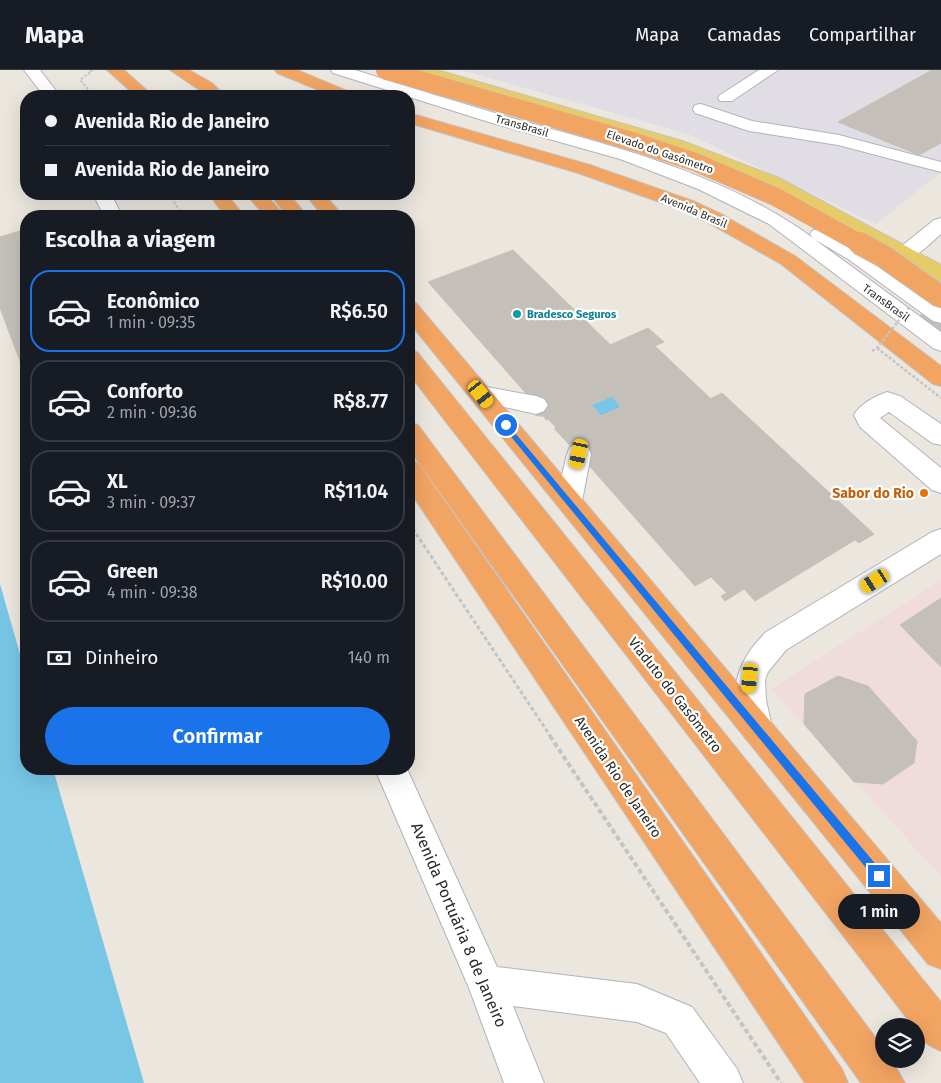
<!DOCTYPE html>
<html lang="pt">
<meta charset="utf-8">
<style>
body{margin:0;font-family:"Fira Sans",sans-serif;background:#242831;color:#f1f3f6;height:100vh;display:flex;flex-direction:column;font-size:19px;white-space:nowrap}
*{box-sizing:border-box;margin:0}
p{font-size:16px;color:#9ea1a6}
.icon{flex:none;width:28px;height:28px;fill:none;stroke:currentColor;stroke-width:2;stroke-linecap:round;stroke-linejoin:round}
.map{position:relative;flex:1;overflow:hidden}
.side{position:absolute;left:20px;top:140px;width:395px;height:565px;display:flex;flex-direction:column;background:#171b24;border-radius:20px;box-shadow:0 5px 20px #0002}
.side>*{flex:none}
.guide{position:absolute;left:20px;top:20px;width:395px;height:110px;border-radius:20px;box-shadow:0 5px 20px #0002;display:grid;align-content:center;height:110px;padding:0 25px;background:#171b24}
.buttons{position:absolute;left:875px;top:948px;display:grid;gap:10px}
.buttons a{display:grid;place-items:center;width:50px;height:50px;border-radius:50%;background:#171b24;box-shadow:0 5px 20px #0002;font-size:25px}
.end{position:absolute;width:22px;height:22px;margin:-11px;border:6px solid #1a73e8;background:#fff;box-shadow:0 0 0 2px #fff}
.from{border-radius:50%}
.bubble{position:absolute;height:35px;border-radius:18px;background:#171b24;box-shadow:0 5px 20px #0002;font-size:16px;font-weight:600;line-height:35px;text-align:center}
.car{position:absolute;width:15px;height:30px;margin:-15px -8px;border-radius:6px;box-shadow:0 0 4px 1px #0007;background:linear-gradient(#f5c518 24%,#345 0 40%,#f5c518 0 76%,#345 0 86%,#f5c518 0)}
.guide b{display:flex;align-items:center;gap:18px;height:48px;font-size:19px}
.guide b+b{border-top:1px solid #363941}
.guide i{width:12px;height:12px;background:#f1f3f6}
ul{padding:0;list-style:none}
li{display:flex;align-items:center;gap:15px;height:82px;margin:0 10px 8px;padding:0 15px;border:2px solid #363941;border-radius:20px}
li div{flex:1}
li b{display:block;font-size:19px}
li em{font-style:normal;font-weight:600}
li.selected{border-color:#1a73e8}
li>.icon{width:45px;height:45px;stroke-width:1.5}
h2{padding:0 25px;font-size:22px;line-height:60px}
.pay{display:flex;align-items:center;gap:12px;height:55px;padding:0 25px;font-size:19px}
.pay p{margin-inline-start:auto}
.action{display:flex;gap:10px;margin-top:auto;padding:10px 25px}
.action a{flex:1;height:58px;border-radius:30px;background:#1a73e8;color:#fff;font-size:20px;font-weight:600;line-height:58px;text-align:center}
header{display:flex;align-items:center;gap:30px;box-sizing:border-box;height:70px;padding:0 25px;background:#171b24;border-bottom:1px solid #363941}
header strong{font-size:24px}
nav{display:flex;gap:28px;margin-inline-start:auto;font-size:18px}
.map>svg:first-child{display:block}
.industrial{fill:#e0dee4}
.medical{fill:#f1dcdc}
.water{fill:#78c6e6}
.building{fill:#c4c0b9;stroke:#c7c2b7;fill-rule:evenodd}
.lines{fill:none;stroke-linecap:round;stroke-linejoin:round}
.minor-tunnel{stroke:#c5c1ba;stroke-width:22;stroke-dasharray:22 11;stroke-linecap:butt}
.minor-casing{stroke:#b1b3bd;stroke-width:2}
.major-casing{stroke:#c4c4c4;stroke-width:2}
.highway-casing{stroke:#c4c4c4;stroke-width:2}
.path-far2{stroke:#c4c4c4;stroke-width:2;stroke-dasharray:2.5 2;stroke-linecap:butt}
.path-far1{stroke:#c4c4c4;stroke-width:3;stroke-dasharray:4 2.5;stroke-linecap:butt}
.path{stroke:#c4c4c4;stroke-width:4;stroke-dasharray:5 3;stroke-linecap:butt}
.minor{fill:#fff;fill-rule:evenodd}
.major{fill:#e6cc68;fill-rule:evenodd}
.highway{fill:#f2a462;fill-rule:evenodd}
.highway-bridge-far1-casing{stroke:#c4c4c4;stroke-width:19;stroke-linecap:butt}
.highway-bridge-casing{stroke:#c4c4c4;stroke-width:24;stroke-linecap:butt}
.path-bridge{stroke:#c4c4c4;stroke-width:2.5;stroke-dasharray:3 2;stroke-linecap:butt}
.highway-bridge-far1{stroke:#f2a462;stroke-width:18}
.highway-bridge{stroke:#f2a462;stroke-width:22}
.route{fill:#1a73e8}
.culture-dot{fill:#0f9aa8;stroke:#fff;stroke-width:2}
.food-dot{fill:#e8710a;stroke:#fff;stroke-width:2}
.labels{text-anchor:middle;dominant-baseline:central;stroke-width:4.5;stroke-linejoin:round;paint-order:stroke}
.far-street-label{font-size:11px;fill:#2b2b2b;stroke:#fff}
.far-culture-label{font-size:11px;font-weight:bold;fill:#0d838f;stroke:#fff;text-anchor:start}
.food-label{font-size:14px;font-weight:bold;fill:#c56008;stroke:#fff;text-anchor:end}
.street-label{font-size:14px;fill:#2b2b2b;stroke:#fff}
.near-street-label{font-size:16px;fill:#2b2b2b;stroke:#fff}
</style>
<header>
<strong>Mapa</strong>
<nav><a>Mapa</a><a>Camadas</a><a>Compartilhar</a></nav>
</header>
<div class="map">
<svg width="941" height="1013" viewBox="0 0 941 1013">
<rect width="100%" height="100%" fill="#ebe6de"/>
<!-- industrial -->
<path class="industrial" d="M461 0H941V102L876 154 688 64Z"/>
<!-- medical -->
<path class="medical" d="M941 510V806L771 619Z"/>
<!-- water -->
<path class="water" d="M612 326 621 337 601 346 591 335Z
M0 514 26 605V699H53L144 1013H0Z"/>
<!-- building -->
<path class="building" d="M932 0H941V73L919 85 838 52Z
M26 159V307L0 238V167Z
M513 180 623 287 530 328 428 212Z
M929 241 941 250V268L914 248Z
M648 258 664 272 655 276 711 329 585 391 530 328 623 287 610 275ZM612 326 621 337 601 346 591 335Z
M722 323 874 464 859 473 855 470 755 531 744 519 725 531 721 526 727 523 711 507 695 516 585 391Z
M941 528V597L900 555Z
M838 606 868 616 917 671 914 693 883 714 854 712 804 654 805 624Z"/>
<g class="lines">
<!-- minor-tunnel -->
<path class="minor-tunnel" d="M536 335 548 336 582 373 579 384
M548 336 637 296 673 330 582 373"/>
<!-- minor casing -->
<g class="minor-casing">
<path id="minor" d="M24 0H40L60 26H44Z
M331 0H355C406 16 457 32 508 47 613 76 724 103 813 168L810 164 813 160H827L862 181 941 236V253L933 251 848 189 814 169 941 262V281L933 278 769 154 698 119 620 89 492 53 333 3Z
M759 0H778L732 31H720L718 28 720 25Z
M701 34 752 51 839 65 941 92V102L838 75 749 61 695 43 693 39 695 35Z
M93 124H111L122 146H104Z
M941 148V164C929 174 915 192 898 187L895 183 898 179 934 150Z
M481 316 536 326 544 329 548 335 544 341 536 344 473 330 469 324 473 318Z
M887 322 900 326 941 354V375L932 373 889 342 880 348 941 398V423L932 420 860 357 854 345C860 334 875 326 887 322Z
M579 374 588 377 591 384 582 431 578 438 569 441 560 438 556 431 567 384 570 377Z
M941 459V484L786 580 768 602 765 610 766 630 772 657 767 668 756 672 745 668C727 625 734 594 766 562L932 462Z
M375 699H407L497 897 637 914 692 937 737 999 743 1013H700L666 963 637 952 513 936 544 1013H504L469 918Z"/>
</g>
<!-- major casing -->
<g class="major-casing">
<path id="major" d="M412 0H437L682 71 779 108 941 195V211L934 209 767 116 670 79 414 3Z"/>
</g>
<!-- highway casing -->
<g class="highway-casing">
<path id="highway" d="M107 0H124L153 26H136Z
M170 0H189L212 13 225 26H208Z
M275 0H297L352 23 354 26H333L277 3Z
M409 43 590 95 693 131 721 144 795 186 941 296V316L933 314 781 194 707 152 679 139 578 103 409 53Z
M209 124H227L244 146H225Z
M246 124H265L285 146H265Z
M270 124H289L307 146H287Z
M305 124H324L343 146H323Z
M409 231 416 233 941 853V899L928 894 409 252Z
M409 280 417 282 941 932V981C931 977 916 969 916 956H913L409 304Z
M409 352 418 355 884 979V989H891L905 1013H861L409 379Z
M409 390 418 393 842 999 848 1013H805L409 420Z"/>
</g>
<!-- path-far2 -->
<path class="path-far2" d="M90 0 92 1 80 10 94 26
M169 124 183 146"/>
<!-- path-far1 -->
<path class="path-far1" d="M409 453 551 667"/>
<!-- path -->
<path class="path" d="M550 666 781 1013"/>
<!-- minor -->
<use href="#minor" class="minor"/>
<!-- major -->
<use href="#major" class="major"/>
<!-- highway -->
<use href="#highway" class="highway"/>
<!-- highway-bridge-far1 casing -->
<g class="highway-bridge-far1-casing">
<path id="highway-bridge-far1" d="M385 0 635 72 695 92 776 127 861 174"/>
</g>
<!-- highway-bridge casing -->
<g class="highway-bridge-casing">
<path id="highway-bridge" d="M859 173 883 186 941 227"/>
</g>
<!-- path-bridge -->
<path class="path-bridge" d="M877 278 941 328
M872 281 877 278 911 235"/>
<!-- highway-bridge-far1 -->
<use href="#highway-bridge-far1" class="highway-bridge-far1"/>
<!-- highway-bridge -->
<use href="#highway-bridge" class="highway-bridge"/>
</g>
<!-- route -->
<path class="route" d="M506 352 883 803V810H876L503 357 502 355Z"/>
<!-- markers -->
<circle class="culture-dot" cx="517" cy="244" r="5"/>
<circle class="food-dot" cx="924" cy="423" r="5"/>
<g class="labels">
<!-- far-street labels -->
<g class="far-street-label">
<text transform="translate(522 56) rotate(16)">TransBrasil</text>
<text transform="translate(660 82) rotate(19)">Elevado do Gasômetro</text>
<text transform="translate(694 141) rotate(23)">Avenida Brasil</text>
<text transform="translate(886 233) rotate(36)">TransBrasil</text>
</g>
<!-- far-culture labels -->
<g class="far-culture-label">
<text x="527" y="244">Bradesco Seguros</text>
</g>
<!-- food labels -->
<g class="food-label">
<text x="914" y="423">Sabor do Rio</text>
</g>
<!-- street labels -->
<g class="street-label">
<text transform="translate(675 625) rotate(52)">Viaduto do Gasômetro</text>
<text transform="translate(618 707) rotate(56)">Avenida Rio de Janeiro</text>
</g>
<!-- near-street labels -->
<g class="near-street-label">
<text transform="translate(459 855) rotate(67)">Avenida Portuária 8 de Janeiro</text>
</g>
</g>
</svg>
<div class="buttons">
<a><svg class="icon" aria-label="layers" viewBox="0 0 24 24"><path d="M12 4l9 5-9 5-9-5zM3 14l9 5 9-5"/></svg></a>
</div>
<i class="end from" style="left:506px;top:355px"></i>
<i class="end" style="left:879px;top:806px"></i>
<div class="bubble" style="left:838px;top:824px;width:82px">1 min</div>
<i class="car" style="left:481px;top:324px;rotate:141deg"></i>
<i class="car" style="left:579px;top:384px;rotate:192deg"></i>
<i class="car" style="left:875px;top:511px;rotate:238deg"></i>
<i class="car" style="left:750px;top:608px;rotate:185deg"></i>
<div class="guide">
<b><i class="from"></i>Avenida Rio de Janeiro</b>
<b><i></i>Avenida Rio de Janeiro</b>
</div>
<section class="side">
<h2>Escolha a viagem</h2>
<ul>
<li class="selected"><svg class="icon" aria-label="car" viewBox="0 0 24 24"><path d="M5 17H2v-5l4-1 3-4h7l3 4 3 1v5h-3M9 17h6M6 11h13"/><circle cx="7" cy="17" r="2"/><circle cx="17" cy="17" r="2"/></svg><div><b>Econômico</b><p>1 min · 09:35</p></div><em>R$6.50</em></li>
<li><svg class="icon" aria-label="car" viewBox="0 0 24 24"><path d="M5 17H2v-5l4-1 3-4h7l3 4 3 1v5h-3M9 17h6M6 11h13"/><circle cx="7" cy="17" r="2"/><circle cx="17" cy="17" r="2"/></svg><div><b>Conforto</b><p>2 min · 09:36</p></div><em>R$8.77</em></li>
<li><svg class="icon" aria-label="car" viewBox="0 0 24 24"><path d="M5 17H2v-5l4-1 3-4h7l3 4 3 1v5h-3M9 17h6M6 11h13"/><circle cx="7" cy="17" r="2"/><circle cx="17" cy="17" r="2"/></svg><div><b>XL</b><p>3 min · 09:37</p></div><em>R$11.04</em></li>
<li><svg class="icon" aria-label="car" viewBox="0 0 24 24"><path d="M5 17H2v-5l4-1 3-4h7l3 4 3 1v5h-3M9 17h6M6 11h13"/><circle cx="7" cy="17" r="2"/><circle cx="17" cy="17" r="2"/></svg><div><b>Green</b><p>4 min · 09:38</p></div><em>R$10.00</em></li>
</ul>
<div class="pay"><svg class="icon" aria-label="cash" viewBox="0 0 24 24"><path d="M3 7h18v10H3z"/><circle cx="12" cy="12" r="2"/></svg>Dinheiro<p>140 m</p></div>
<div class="action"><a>Confirmar</a></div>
</section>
</div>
